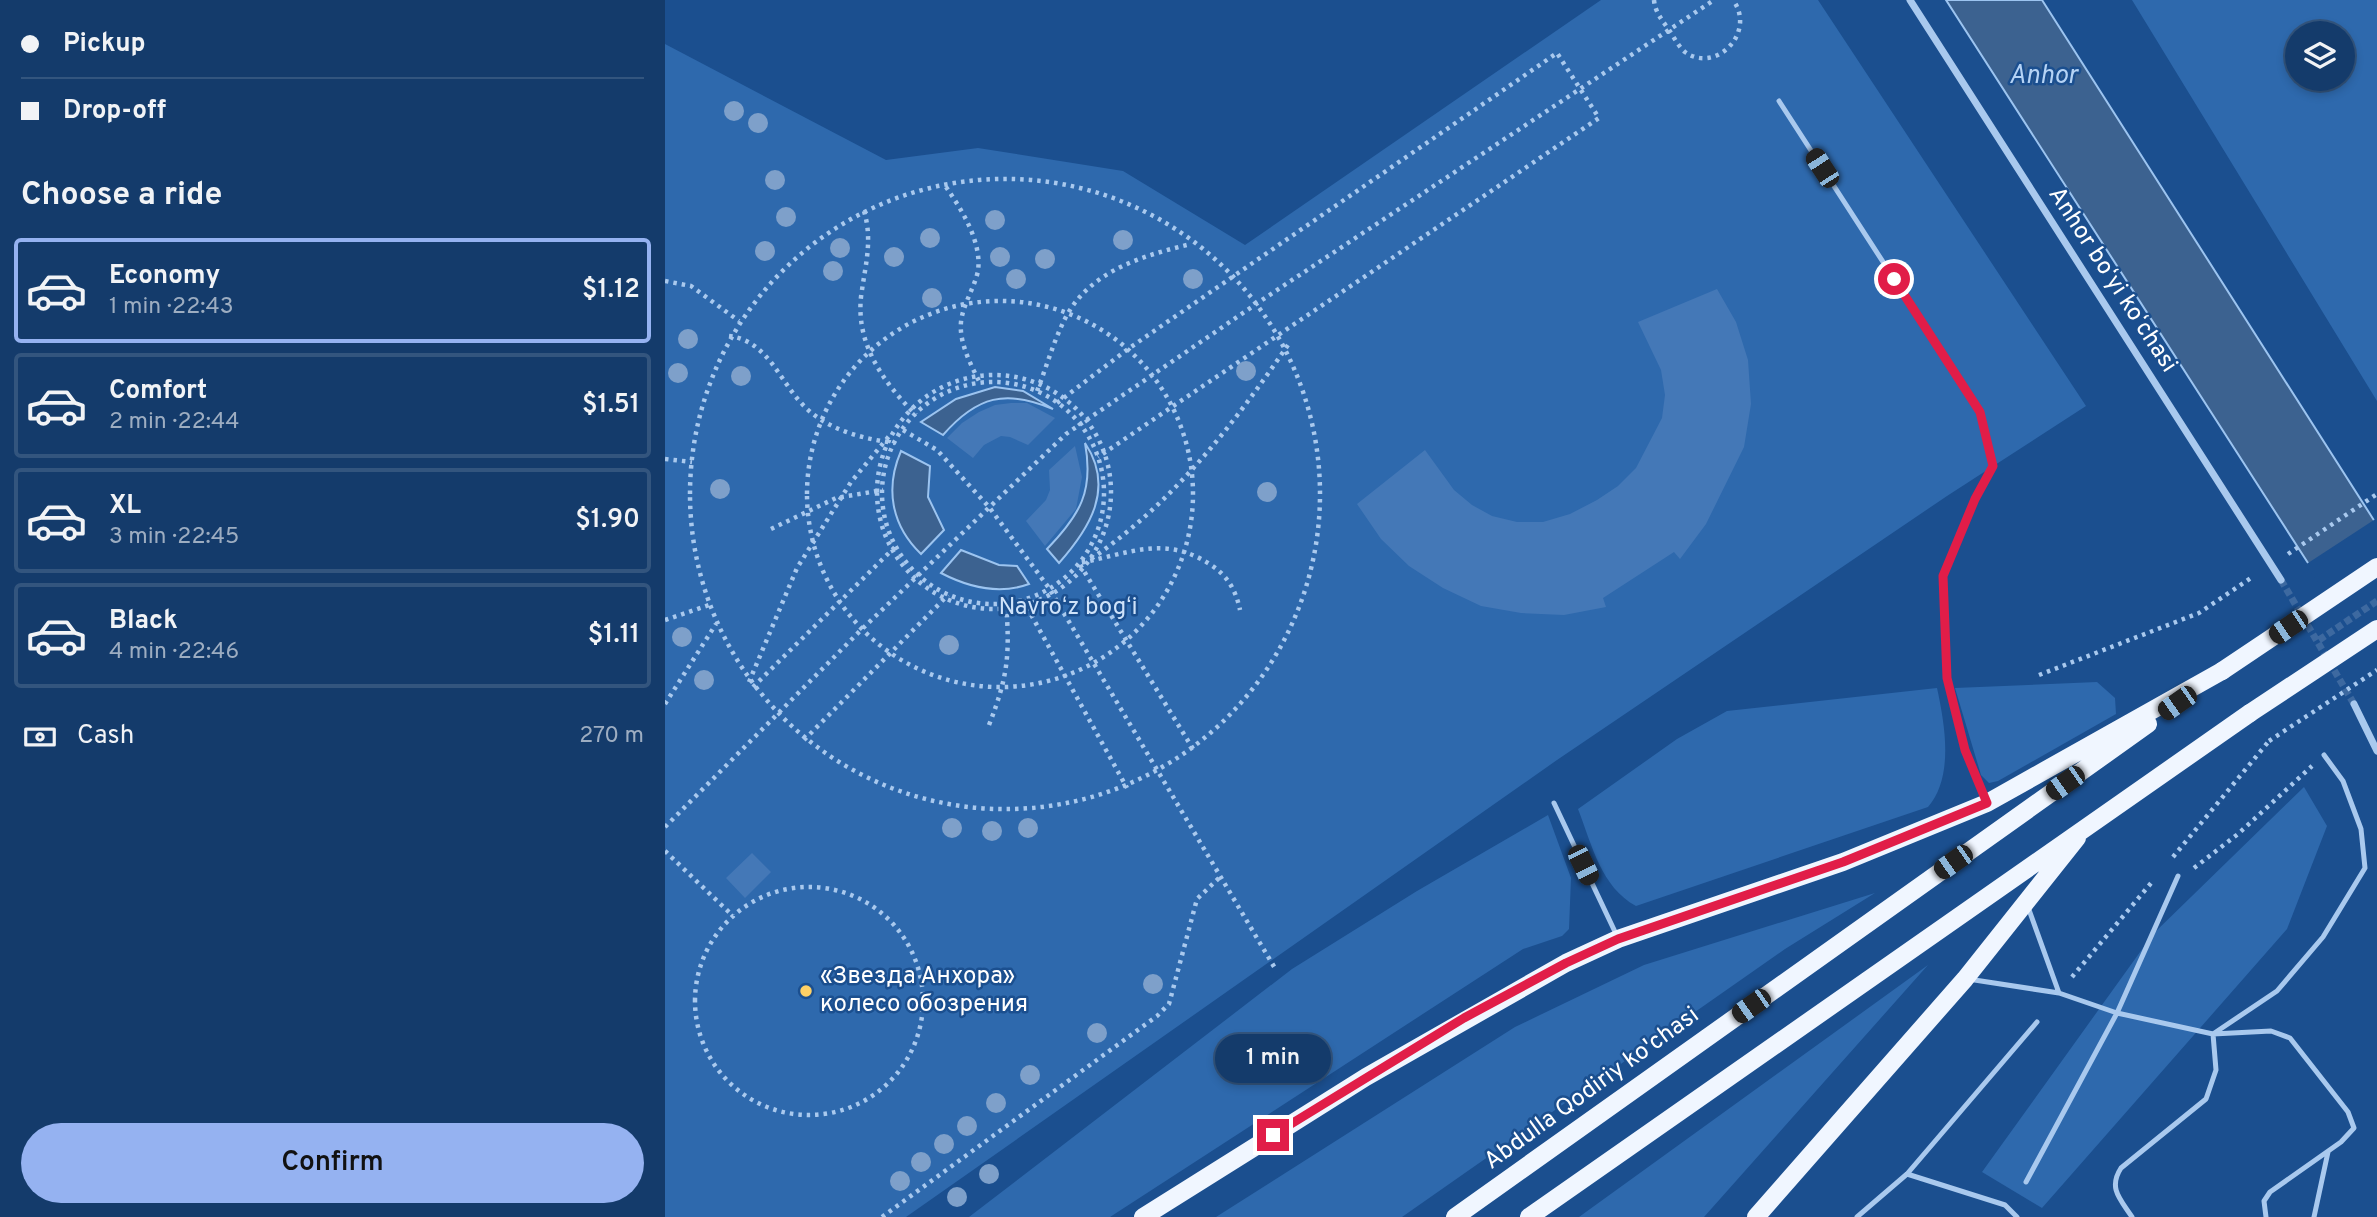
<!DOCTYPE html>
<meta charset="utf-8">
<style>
body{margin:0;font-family:Overpass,sans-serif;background:#214673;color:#f1f3f6;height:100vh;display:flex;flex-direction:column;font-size:26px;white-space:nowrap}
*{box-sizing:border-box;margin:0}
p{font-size:23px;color:#9dadc1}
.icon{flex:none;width:38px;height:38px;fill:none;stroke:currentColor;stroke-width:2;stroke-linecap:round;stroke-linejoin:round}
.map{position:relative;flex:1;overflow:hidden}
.details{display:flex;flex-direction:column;background:#143b6b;width:665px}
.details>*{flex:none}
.top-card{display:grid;align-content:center;height:154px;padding:0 21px;background:#143b6b}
.controls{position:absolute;left:1620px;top:21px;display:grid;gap:14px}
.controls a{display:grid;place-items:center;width:70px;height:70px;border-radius:50%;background:#143b6b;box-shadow:0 4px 10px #0003,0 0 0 2px #33557e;font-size:35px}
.end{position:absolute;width:32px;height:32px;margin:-16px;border:9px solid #e11d48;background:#fff;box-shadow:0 0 0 4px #fff}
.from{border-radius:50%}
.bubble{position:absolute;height:49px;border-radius:24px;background:#143b6b;box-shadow:0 4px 10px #0003,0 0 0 2px #33557e;font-size:23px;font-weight:600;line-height:49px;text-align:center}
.car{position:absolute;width:21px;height:42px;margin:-21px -10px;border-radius:9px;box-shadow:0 0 5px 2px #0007;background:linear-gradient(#222 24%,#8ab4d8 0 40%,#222 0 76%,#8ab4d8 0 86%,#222 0)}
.top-card b{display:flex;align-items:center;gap:24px;height:66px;font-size:26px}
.top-card b+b{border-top:2px solid #33557e}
.top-card i{width:18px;height:18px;background:#f1f3f6}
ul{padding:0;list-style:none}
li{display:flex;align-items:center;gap:21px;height:105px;margin:0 14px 10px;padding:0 7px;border:4px solid #33557e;border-radius:7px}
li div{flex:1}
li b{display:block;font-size:26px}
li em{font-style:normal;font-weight:600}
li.current{border-color:#95b2f1}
li>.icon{width:63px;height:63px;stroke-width:1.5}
h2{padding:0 21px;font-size:32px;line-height:84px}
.pay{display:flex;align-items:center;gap:18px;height:77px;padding:0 21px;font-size:26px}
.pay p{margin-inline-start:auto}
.button{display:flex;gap:14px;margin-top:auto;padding:14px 21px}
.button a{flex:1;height:80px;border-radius:42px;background:#95b2f1;color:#111;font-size:28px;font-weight:600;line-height:80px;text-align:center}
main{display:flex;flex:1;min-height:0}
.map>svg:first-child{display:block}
.green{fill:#2e69ad;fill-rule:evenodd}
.water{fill:#3c6290;stroke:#9cc4f0;stroke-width:2}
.pier{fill:#1b4f8f}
.building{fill:#4478b7}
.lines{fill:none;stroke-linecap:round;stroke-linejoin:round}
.street-tunnel{stroke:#3d69a0;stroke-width:7;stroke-dasharray:7 3.5;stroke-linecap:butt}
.path{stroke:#a9c9ee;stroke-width:4.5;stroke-dasharray:3.5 5;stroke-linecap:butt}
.lane{stroke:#a9c9ee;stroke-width:5}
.street{stroke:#a9c9ee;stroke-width:7}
.primary{stroke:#f0f6ff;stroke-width:18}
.path-bridge{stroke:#a9c9ee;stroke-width:4.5;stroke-dasharray:3.5 5;stroke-linecap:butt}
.primary-bridge{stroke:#f0f6ff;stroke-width:18}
.tree{fill:#7ea0ca}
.route{stroke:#e11d48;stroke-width:9}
.poi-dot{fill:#ffd166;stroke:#1b4f8f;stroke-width:2.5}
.labels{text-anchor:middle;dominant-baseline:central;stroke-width:5;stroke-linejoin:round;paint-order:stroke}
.street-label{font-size:24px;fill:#fff;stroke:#1b4f8f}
.park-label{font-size:24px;fill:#cfe3fa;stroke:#1b4f8f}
.poi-label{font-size:24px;fill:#fff;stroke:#1b4f8f;text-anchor:start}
.water-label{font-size:26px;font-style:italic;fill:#b5d3f5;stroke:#1b4f8f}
</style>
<main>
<section class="details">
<div class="top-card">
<b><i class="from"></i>Pickup</b>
<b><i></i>Drop-off</b>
</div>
<h2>Choose a ride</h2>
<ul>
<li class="current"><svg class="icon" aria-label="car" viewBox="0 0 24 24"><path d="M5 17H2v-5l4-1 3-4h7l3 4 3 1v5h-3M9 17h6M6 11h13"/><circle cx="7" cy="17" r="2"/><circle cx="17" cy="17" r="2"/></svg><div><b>Economy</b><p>1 min · 22:43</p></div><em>$1.12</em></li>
<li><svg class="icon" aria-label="car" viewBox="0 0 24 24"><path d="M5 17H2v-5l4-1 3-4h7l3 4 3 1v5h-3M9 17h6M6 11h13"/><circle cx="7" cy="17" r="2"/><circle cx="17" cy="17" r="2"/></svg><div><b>Comfort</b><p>2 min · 22:44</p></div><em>$1.51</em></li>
<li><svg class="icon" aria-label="car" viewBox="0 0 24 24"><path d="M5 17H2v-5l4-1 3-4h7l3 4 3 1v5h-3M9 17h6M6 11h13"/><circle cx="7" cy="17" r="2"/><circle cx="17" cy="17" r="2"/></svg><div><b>XL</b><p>3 min · 22:45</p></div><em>$1.90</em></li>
<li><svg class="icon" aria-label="car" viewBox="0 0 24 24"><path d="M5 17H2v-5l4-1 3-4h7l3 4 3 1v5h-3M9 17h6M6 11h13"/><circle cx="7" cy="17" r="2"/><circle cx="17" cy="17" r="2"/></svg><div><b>Black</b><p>4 min · 22:46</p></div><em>$1.11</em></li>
</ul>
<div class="pay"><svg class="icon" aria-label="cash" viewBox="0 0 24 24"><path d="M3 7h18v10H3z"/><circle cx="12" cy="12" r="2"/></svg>Cash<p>270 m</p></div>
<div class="button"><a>Confirm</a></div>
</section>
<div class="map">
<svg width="1712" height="1217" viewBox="0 0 1712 1217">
<rect width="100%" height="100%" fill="#1b4f8f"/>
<!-- green -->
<path class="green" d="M936 0H1153L1421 406 1282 496 892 760 241 1217H0V44L221 160 313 148 458 171 580 245Z
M1467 0H1712V401ZM1633 33H1678V79H1633Z
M1432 682 1450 698 1451 714 1333 781 1324 783 1316 775 1290 688Z
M1272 688C1280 725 1289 777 1263 807L971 906C936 887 927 845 913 809L1012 739 1062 711Z
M1639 787 1662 826 1622 929 1377 1208 1317 1172 1488 934Z
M883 815 906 878 904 929 897 936 858 949 445 1217H304L627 969 752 891Z
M1210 893 1120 949 737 1217H551L850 1027 979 965Z
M1263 965 1039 1217H914Z"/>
<!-- water -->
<path class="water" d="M1281 0H1377L1712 525V655L1643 563Z
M330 387 358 391 388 409C341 389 312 396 278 435L256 422 291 399Z
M420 443C450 488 425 528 394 563L382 549C415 515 429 491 420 443Z
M236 451 265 466 263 497 279 530 256 554C226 525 220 488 236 451Z
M296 550 334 565 352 566 364 584C334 595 303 587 276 573Z"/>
<!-- pier -->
<path class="pier" d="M1712 518V659L1640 565Z"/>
<!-- building -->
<path class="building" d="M1052 289 1071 322 1083 360 1086 404 1079 447 1041 524 1015 559 1009 552 938 598 941 607 899 615 856 613 816 606 778 588 744 566 716 539 692 504 760 450 789 490 807 505 827 516 852 522H878L905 514 932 500 953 486 971 468 997 418 1000 395 996 370 973 322Z
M346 403H362L390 418 363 445 345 437 336 436 319 445 308 458 282 438 297 423 314 412 330 405Z
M410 446 417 477 411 509 380 546 361 521 381 500 385 490 384 470Z
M87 853 106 872 80 898 61 878Z"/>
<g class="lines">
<!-- street-tunnel -->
<path class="street-tunnel" d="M1616 580 1689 704
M1654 640 1712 601"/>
<!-- path -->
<path class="path" d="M989 0C990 12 997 20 1004 30 1009 37 1013 46 1020 52 1050 74 1092 33 1068 0
M25 494a315 315 0 1 1 630 0a315 315 0 1 1-630 0Z
M281 187C297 210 317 242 313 271 309 289 298 304 296 322 294 343 306 365 315 383
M199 211C208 241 200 266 196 297 191 344 218 382 251 415
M0 281 26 286 74 321
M142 494a193 193 0 1 1 386 0a193 193 0 1 1-386 0Z
M64 336C104 341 114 382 141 408 164 430 198 439 230 443
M217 493a111 111 0 1 1 222 0a111 111 0 1 1-222 0Z
M372 391C382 366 389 339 402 315 427 270 480 255 526 244
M392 403 463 349 892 53 934 118 433 457
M238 430 272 450 324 507 384 588 611 970
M0 459 27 462
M106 529 171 498 218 490
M1623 554 1712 494
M358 600 462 788
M0 620 44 605
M1374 675 1534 613 1589 576
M88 687 231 546
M0 704 51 624
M324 725C343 676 345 655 341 603
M139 740 283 595
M528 749 414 563C463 554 500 534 546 565 563 576 571 591 575 610
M0 827 197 629 401 434 597 300 1049 0
M0 851 68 916
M1508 857 1604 741
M1529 868 1573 834 1647 766
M30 1001a114 114 0 1 1 228 0a114 114 0 1 1-228 0Z
M1407 977 1487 882
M217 1217 492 1016 504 1004 532 899 556 876"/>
<!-- lane -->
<path class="lane" d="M1114 101 1315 412 1328 466 1310 499 1278 576 1282 678 1300 750 1321 800
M889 803 952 936
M1363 907 1394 993
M1303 979 1394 993 1452 1013 1548 1034 1606 1031 1625 1038 1683 1112 1689 1128 1676 1142 1605 1192 1599 1201 1601 1217
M1242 1174 1340 1205 1352 1217
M1361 1182 1452 1013 1513 876
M1192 1217 1242 1174 1372 1022
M1467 1217C1455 1199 1443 1188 1456 1168L1541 1099 1551 1070 1548 1034 1612 991 1658 937 1700 868 1696 829 1678 781 1659 755
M1649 1217 1663 1152"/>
<!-- street -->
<path class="street" d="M1245 0 1616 580
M1689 704 1712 751"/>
<!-- primary -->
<path class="primary" d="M478 1217 701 1077 901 963 953 939 1178 862 1322 803 1557 671
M790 1217 1483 724
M864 1217 1585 713
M1091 1217 1300 979 1412 838"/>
<!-- path-bridge -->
<path class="path-bridge" d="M212 492a117 117 0 1 1 234 0a117 117 0 1 1-234 0Z
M426 559C509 502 569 424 625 342
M84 682 132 568 186 482 225 435
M1604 741 1712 670"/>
<!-- primary-bridge -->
<path class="primary-bridge" d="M1557 671 1712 567
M1585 713 1712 629"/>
</g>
<!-- trees -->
<g class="tree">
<circle cx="69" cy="111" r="10"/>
<circle cx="93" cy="123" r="10"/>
<circle cx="110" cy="180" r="10"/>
<circle cx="121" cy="217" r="10"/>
<circle cx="330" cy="220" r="10"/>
<circle cx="265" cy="238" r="10"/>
<circle cx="458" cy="240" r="10"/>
<circle cx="175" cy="248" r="10"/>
<circle cx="100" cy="251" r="10"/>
<circle cx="229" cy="257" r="10"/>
<circle cx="335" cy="257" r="10"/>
<circle cx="380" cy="259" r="10"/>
<circle cx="168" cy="271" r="10"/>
<circle cx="351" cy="279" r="10"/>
<circle cx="528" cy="279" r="10"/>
<circle cx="267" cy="298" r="10"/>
<circle cx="23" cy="339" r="10"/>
<circle cx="581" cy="371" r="10"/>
<circle cx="13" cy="373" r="10"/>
<circle cx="76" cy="376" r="10"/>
<circle cx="55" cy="489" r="10"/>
<circle cx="602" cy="492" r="10"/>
<circle cx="17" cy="637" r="10"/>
<circle cx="284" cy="645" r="10"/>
<circle cx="39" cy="680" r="10"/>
<circle cx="287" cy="828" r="10"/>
<circle cx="363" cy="828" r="10"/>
<circle cx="327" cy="831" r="10"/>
<circle cx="488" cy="984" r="10"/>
<circle cx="432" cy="1033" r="10"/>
<circle cx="365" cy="1075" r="10"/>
<circle cx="331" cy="1103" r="10"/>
<circle cx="302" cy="1126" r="10"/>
<circle cx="279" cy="1144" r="10"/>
<circle cx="256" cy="1162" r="10"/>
<circle cx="324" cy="1174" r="10"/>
<circle cx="235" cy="1181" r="10"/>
<circle cx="292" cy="1197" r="10"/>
</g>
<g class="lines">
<!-- route -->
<path class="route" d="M608 1135 799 1018 901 963 953 939 1178 862 1322 803 1300 750 1282 678 1278 576 1310 499 1328 466 1315 412 1229 279"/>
</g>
<!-- markers -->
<circle class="poi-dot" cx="141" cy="991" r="7"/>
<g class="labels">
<!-- street labels -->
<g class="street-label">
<text transform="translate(1447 280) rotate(57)">Anhor boʻyi koʻchasi</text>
<text transform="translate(927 1089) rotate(-36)">Abdulla Qodiriy ko'chasi</text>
</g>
<!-- park labels -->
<g class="park-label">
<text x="403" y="608">Navroʻz bogʻi</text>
</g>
<!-- poi labels -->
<g class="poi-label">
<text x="155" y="977">«Звезда Анхора»<tspan x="155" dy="28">колесо обозрения</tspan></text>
</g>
<!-- water labels -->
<g class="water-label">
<text x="1378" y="76">Anhor</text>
</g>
</g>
</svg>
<div class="controls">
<a><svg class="icon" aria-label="layers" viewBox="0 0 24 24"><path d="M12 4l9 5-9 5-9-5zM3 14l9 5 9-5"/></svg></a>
</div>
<i class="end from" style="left:1229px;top:279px"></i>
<i class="end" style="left:608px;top:1135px"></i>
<div class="bubble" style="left:550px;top:1034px;width:116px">1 min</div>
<i class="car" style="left:1157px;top:168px;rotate:327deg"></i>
<i class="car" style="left:1623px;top:627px;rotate:236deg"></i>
<i class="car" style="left:1512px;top:703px;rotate:235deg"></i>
<i class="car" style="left:1400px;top:783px;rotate:235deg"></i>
<i class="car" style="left:1288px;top:862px;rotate:235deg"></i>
<i class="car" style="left:918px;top:865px;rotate:154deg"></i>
<i class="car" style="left:1086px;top:1006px;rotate:235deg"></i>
</div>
</main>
